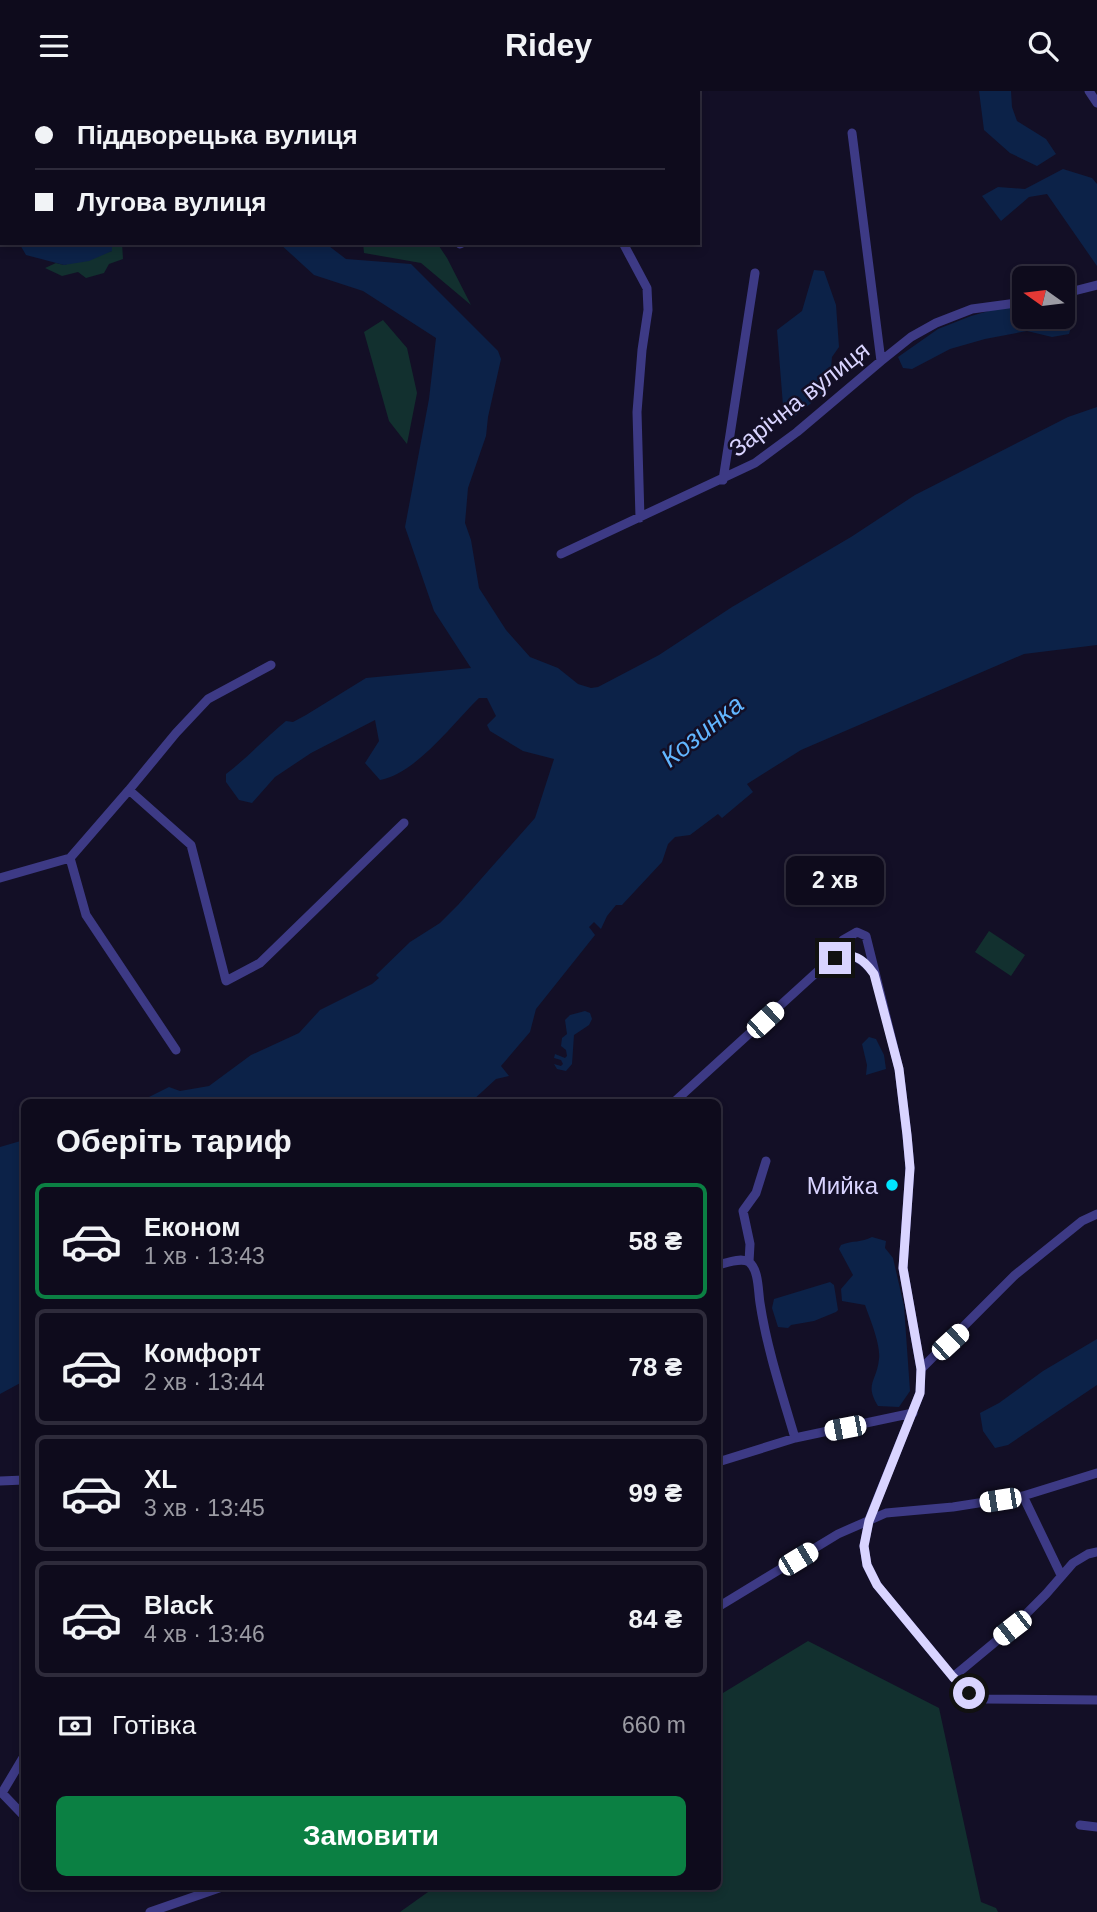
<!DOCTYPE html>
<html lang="uk">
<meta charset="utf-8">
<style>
body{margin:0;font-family:Arial,sans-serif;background:#1c1929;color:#f1f3f6;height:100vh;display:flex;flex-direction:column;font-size:26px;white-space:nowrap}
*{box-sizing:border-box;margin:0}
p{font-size:23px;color:#9b9ba3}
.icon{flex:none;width:38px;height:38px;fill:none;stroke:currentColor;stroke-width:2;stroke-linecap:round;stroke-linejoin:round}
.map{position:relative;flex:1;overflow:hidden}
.side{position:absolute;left:21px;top:1008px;width:700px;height:791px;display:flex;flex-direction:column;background:#0e0b1c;border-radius:10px;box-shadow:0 4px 10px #0003,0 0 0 2px #2e2b3b}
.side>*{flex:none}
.banner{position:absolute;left:0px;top:0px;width:700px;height:154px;box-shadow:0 4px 10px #0003,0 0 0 2px #2e2b3b;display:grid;align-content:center;height:154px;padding:0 35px;background:#0e0b1c}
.needle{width:46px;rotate:284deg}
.buttons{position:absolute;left:1012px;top:175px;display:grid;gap:14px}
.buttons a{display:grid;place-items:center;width:63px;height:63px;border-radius:10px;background:#0e0b1c;box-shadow:0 4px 10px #0003,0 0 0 2px #2e2b3b;font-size:35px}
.end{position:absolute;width:32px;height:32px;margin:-16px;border:9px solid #d9d4ff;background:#111;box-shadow:0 0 0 4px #111}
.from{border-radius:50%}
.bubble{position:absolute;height:49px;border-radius:10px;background:#0e0b1c;box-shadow:0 4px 10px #0003,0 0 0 2px #2e2b3b;font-size:23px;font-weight:800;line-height:49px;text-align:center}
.car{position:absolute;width:21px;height:42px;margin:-21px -10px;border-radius:9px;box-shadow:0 0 5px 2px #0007;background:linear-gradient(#fff 24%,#345 0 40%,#fff 0 76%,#345 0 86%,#fff 0)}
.banner b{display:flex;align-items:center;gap:24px;height:66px;font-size:26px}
.banner b+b{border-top:2px solid #2e2b3b}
.banner i{width:18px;height:18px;background:#f1f3f6}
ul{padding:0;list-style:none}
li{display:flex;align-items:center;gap:21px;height:116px;margin:0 14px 10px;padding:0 21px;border:4px solid #2e2b3b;border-radius:10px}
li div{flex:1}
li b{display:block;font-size:26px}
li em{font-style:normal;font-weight:800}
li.selected{border-color:#0b8043}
li>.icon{width:63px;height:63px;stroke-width:1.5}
h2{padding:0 35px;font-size:32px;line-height:84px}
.pay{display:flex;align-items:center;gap:18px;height:77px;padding:0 35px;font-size:26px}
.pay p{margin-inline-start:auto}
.button{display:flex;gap:14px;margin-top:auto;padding:14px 35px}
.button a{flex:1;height:80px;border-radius:10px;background:#0b8043;color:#fff;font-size:28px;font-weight:800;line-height:80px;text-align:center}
header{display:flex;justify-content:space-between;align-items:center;height:91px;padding:0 35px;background:#0e0b1c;font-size:32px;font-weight:800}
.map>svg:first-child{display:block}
.green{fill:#12302f}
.water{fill:#0c2248}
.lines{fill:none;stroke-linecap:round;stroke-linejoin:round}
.street{stroke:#3d3a85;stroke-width:9}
.route{stroke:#d9d4ff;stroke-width:9}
.poi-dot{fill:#00e5ff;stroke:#130f26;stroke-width:2.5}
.labels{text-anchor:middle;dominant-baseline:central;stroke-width:5;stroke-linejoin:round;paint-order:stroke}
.street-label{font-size:24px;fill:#d9d4ff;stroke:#130f26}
.poi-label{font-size:24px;fill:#d9d4ff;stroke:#130f26;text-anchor:end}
.water-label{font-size:26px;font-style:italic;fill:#62b6ff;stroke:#130f26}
</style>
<header><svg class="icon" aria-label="menu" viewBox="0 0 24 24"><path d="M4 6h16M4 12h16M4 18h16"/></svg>Ridey<svg class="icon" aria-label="search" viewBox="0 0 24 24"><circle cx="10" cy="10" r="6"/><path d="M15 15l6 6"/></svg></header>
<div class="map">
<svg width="1097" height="1821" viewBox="0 0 1097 1821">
<rect width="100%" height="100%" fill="#130f26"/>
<!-- green -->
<path class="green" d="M112 152H122L123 168 109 173 104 182 86 187 78 181 62 185 45 177 56 172 64 174 112 160Z
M363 152H437L447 167 471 214 421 172 364 162Z
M383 229 407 257 417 302 407 353 389 330 364 241Z
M989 840 1025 864 1011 885 975 861Z
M808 1550 939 1617 981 1811 996 1817 998 1821H400L435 1796H718V1605Z"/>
<!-- water -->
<path class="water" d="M979 0H1011L1012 16 1017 30 1046 48 1056 63 1037 75 1010 62 984 39Z
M1063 78 1092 87 1097 93V175L1047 103 1029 106 1001 130 982 105 998 96 1025 98Z
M19 152H112V160L89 170 64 174 26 164Z
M279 152H325L346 168 411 173 498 260 501 268 488 326 486 345 468 397 465 432 471 449 479 497 506 539 530 566 558 577 578 593 591 597 598 596 659 564 732 516 851 446 915 404 1068 326 1097 316V554L1024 563 801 659 747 693 753 701 722 727 718 723 690 744 675 746 668 753 662 771 622 814H616L607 825 601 838 594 831 589 836 595 844 536 918 530 941 501 975 509 985 496 988 471 1011H139L169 996 180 1000 209 995 251 964 299 942 320 919 372 893 379 887 376 884 410 851 440 832 458 814 535 727 554 668 523 660 490 640 487 634 496 625 487 607H479C452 633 417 682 380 689L365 672 379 650 375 629 311 662 275 686 252 712 239 709 226 691V683C247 667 265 647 286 630L293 631 306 624 366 587 471 577 434 520 405 436 429 308 436 247 363 200 314 184Z
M814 179 824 180 836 214 839 256 832 266 829 298 791 328 784 327 777 239 802 220Z
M1010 214 1024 216V226H1060L1072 233 1069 243 1052 246 1027 240 985 248 950 258 912 278 903 277 898 266 938 238 971 225Z
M585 920 590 922 592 928 589 934 574 944 572 973 566 980 557 978 554 973 561 975 563 973 561 969 554 967 555 963 565 967 567 965 566 959 561 955 562 947 567 943 565 929 570 924Z
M869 946 876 948 884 964 886 978 866 984 867 974 862 953Z
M24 1049V1290L0 1303V1056Z
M872 1146 886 1150 885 1157 893 1167 904 1215 910 1300 899 1316 878 1315C864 1293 877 1290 879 1268 881 1254 870 1228 865 1214L842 1210 841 1198 853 1184 839 1158 841 1154C853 1149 861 1152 872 1146Z
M830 1191 834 1194 838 1219 836 1221 814 1230 791 1234 788 1237 778 1236 772 1217 774 1208Z
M1097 1248V1294L1008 1354 995 1357 983 1340 980 1322 999 1312 1043 1280Z"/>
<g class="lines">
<!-- street -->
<path class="street" d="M1089 0 1097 12
M852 42 881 270
M623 152 647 197 648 219 642 259 637 321 640 427
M460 153 462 152
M1062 203 1097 194
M723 389 755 182
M561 463 755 372 797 341 881 270 911 246 936 232 972 218 1024 211
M129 699 176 642 208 608 271 574
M70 767 86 824 176 959
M0 787 70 767 129 699 191 754 226 890 260 872 404 732
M823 875 843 849 857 841 866 845 899 978 907 1044 910 1077 903 1177 921 1278 920 1302 869 1429 864 1455 867 1474 877 1494 953 1586 969 1602 983 1608 1097 1609
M673 1012 829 870C847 861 860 864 872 880
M749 1171 750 1153 743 1120 756 1102 766 1070
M718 1174C726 1172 741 1166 749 1171 759 1179 758 1200 760 1212 767 1258 782 1303 795 1347
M921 1278 1015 1184 1082 1130 1097 1123
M718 1371 795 1347 913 1322
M0 1390 24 1389
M1023 1405 1061 1484
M718 1516 838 1443 886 1422 953 1416 1023 1405 1097 1382
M953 1586 1012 1537 1046 1503 1073 1472 1088 1463 1097 1461
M24 1665 2 1702 24 1725
M1080 1734 1097 1736
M150 1821 222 1796"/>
</g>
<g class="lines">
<!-- route -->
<path class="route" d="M835 867C853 861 863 867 874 883L899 978 907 1044 910 1077 903 1177 921 1278 920 1302 869 1430 864 1455 867 1474 877 1494 953 1586 969 1602"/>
</g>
<!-- markers -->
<circle class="poi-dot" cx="892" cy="1094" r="7"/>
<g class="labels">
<!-- street labels -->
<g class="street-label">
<text transform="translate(799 308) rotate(-38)">Зарічна вулиця</text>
</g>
<!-- poi labels -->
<g class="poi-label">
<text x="878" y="1094">Мийка</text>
</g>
<!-- water labels -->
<g class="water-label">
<text transform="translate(702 640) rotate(-39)">Козинка</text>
</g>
</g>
</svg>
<div class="buttons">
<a><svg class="needle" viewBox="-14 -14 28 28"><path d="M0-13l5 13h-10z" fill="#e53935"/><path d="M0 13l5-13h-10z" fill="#9b9ba3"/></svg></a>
</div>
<i class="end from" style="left:969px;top:1602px"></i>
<i class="end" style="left:835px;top:867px"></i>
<div class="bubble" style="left:786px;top:765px;width:98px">2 хв</div>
<i class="car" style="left:765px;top:929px;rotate:47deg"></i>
<i class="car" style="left:950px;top:1251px;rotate:47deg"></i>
<i class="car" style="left:845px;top:1337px;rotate:259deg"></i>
<i class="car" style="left:1000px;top:1409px;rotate:261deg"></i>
<i class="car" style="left:798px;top:1468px;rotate:59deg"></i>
<i class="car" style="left:1012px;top:1537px;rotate:232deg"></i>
<div class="banner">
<b><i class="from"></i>Піддворецька вулиця</b>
<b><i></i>Лугова вулиця</b>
</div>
<section class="side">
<h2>Оберіть тариф</h2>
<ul>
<li class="selected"><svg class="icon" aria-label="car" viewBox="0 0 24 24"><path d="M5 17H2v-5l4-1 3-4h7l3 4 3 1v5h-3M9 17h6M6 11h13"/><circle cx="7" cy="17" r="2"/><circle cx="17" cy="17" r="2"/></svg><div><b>Економ</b><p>1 хв · 13:43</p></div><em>58 ₴</em></li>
<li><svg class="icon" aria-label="car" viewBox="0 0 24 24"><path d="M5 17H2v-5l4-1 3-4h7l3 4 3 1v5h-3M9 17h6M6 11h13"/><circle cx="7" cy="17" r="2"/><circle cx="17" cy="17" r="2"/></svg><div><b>Комфорт</b><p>2 хв · 13:44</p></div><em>78 ₴</em></li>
<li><svg class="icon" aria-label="car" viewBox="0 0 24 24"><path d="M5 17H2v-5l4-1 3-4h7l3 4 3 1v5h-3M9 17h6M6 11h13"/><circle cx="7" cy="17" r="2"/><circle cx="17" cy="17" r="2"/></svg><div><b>XL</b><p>3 хв · 13:45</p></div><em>99 ₴</em></li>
<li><svg class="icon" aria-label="car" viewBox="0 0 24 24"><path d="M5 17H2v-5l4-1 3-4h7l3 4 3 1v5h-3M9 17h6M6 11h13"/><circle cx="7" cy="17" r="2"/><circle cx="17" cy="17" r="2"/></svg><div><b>Black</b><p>4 хв · 13:46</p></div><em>84 ₴</em></li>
</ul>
<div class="pay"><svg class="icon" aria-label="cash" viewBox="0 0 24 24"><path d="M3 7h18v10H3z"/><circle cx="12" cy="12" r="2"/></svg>Готівка<p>660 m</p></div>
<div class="button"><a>Замовити</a></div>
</section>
</div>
